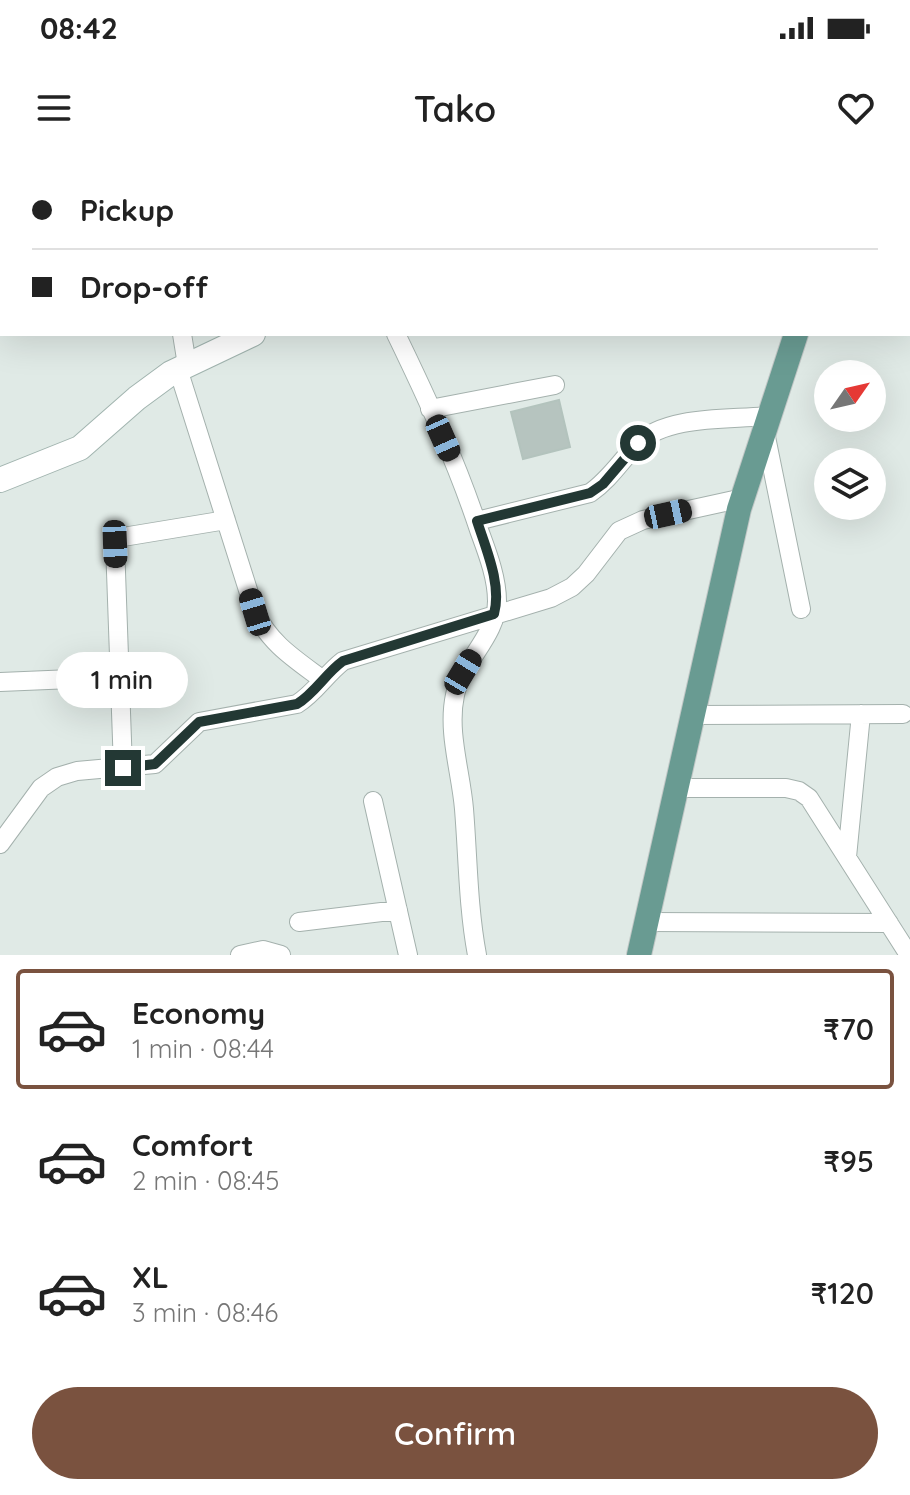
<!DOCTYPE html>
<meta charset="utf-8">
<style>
body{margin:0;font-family:Quicksand,sans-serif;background:#f2f2f2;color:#222;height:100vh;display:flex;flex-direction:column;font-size:30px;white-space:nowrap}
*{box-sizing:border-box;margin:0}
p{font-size:26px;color:#767676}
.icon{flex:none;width:44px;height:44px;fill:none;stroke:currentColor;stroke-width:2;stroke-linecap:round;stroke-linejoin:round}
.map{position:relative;height:795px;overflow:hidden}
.details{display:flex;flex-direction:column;background:#fff;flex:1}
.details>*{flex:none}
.guide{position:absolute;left:0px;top:0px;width:910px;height:176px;box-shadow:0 8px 32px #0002;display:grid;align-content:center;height:176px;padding:0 32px;background:#fff}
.needle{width:52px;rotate:56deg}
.fabs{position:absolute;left:814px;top:200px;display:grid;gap:16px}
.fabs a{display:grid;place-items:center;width:72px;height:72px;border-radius:50%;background:#fff;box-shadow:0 8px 32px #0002;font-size:40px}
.end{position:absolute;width:36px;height:36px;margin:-18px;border:10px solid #233834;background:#fff;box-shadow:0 0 0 4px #fff}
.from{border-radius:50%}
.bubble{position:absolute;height:56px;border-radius:28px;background:#fff;box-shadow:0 8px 32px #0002;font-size:26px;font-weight:600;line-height:56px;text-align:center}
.car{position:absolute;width:24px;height:48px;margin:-24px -12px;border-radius:10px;box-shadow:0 0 6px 2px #0007;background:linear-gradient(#222 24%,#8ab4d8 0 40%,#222 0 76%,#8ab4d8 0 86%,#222 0)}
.guide b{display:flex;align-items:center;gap:28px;height:76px;font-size:30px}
.guide b+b{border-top:2px solid #e0e0e0}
.guide i{width:20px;height:20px;background:#222}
ul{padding:14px 0 0;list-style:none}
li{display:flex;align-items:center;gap:24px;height:120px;margin:0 16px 12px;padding:0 16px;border:4px solid transparent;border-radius:8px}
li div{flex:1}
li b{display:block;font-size:30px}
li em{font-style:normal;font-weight:600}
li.on{border-color:#7a523f}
li>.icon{width:72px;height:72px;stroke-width:1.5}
.primary-button{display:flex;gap:16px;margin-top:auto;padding:16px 32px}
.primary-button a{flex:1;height:92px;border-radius:48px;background:#7a523f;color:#fff;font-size:32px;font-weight:600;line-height:92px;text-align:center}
.status{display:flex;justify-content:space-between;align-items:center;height:56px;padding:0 40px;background:#fff;direction:ltr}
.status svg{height:22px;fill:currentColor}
header{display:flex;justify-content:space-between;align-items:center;height:104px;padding:0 32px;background:#fff;font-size:36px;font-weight:600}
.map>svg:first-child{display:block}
.building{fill:#b6c4bf;stroke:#b3c3bd;stroke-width:2}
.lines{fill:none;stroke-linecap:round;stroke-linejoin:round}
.street-casing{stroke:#a4b1ad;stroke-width:20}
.secondary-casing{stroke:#a1b4af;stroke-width:26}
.primary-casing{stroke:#c1c7c6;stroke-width:26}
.street{stroke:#fff;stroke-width:18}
.secondary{stroke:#fff;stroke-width:24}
.primary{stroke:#699b92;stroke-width:24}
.route{stroke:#233834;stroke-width:10}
</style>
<div class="status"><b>08:42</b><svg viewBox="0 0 49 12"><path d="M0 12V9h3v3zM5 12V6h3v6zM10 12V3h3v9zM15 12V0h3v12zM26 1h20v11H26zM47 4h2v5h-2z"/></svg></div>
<header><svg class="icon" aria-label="menu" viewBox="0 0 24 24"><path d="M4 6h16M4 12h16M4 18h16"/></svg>Tako<svg class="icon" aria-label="heart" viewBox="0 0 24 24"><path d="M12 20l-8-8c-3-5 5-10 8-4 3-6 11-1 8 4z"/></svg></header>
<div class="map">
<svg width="910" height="795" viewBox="0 0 910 795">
<rect width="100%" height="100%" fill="#e0eae6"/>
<!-- building -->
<path class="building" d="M559 240 570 287 523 299 511 252Z"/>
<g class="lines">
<!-- street casing -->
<g class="street-casing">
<path id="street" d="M177 2V0
M317 2 320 0
M530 2V0
M0 163H2
M182 174 187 205
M396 174C427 238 457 303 479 370 487 392 497 417 497 441 497 476 462 501 455 535 447 572 461 612 464 649 468 698 468 747 477 795
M178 209 255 452C270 484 295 499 323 520
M430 249 555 225
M765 272 801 449
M477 361 590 333C609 320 621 301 637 284 667 255 728 260 767 256
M0 522 120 517
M693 555 903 554
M123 608 115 384 123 377 226 360
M676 628H786L799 631 809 638 909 795
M373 641 408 795
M0 684 41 628 57 617 77 611 155 604 199 562 297 544C315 533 326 514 343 501L551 438 572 427 586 414 619 371 643 360 743 338
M847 697 861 554
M299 762 398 750
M647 762 889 763
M240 795 263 790 281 795"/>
</g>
<!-- secondary casing -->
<g class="secondary-casing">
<path id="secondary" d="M649 2 653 0
M0 320 80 288 137 238 171 213 253 174"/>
</g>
<!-- primary casing -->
<g class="primary-casing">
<path id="primary" d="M867 2 868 0
M639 795 739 349 796 174"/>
</g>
<!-- street -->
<use href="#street" class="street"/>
<!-- secondary -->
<use href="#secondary" class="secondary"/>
<!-- primary -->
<use href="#primary" class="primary"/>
</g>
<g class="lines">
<!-- route -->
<path class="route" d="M123 608 155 604 199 562 297 544C315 533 326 513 343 501L494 454C502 425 486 389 477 361L590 333 603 324 638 283"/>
</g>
</svg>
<div class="fabs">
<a><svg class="needle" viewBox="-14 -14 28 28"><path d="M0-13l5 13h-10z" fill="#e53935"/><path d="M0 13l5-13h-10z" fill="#767676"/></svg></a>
<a><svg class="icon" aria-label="layers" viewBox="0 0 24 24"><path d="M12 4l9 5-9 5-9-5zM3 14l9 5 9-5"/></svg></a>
</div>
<i class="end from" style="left:638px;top:283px"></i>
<i class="end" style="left:123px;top:608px"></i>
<div class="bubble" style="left:56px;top:492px;width:132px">1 min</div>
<i class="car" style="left:443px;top:278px;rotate:156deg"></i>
<i class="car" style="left:668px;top:354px;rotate:78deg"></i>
<i class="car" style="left:115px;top:384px;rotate:178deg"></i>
<i class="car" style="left:255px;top:452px;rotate:343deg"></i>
<i class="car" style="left:463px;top:512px;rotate:31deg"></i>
<div class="guide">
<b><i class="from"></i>Pickup</b>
<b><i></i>Drop-off</b>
</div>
</div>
<section class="details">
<ul>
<li class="on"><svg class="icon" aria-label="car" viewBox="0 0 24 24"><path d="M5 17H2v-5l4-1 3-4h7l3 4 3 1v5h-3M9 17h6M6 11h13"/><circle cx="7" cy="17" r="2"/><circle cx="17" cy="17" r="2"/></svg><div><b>Economy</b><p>1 min · 08:44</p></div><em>₹70</em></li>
<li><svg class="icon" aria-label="car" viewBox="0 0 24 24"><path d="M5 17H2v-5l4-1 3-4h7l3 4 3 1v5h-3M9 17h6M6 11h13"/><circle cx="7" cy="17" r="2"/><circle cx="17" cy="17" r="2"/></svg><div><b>Comfort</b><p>2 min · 08:45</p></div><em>₹95</em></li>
<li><svg class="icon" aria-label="car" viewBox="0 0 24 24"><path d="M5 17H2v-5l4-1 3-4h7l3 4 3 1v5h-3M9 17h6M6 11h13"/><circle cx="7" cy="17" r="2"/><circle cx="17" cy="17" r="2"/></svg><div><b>XL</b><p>3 min · 08:46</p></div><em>₹120</em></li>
</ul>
<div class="primary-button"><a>Confirm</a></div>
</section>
